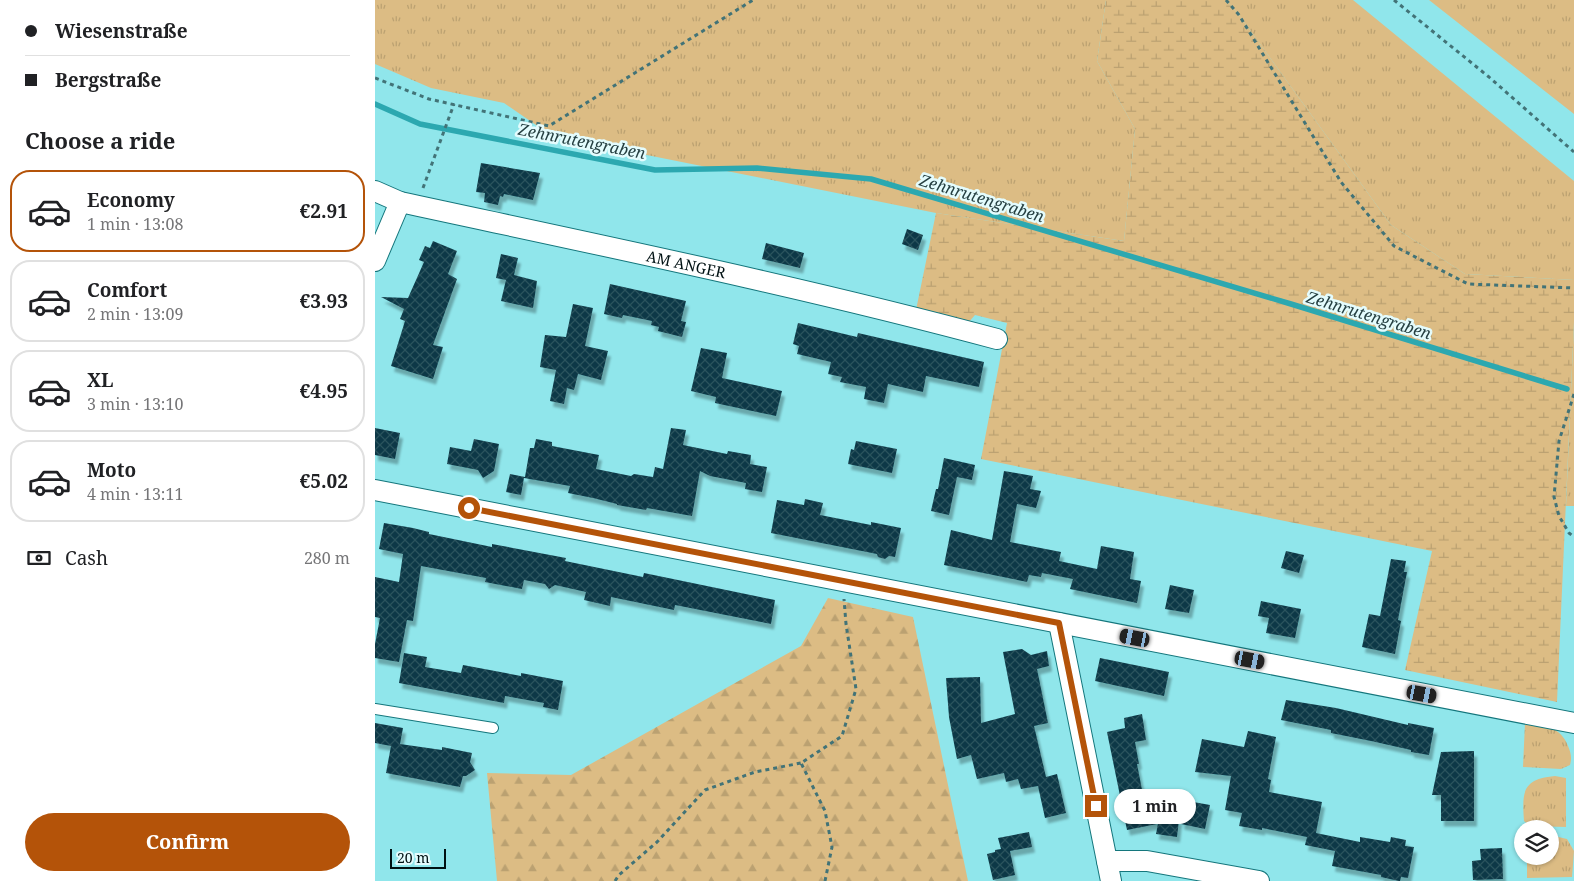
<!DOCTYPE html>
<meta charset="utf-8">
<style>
body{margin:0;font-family:"Noto Serif",serif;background:#f6f6f6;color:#202124;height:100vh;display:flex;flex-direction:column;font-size:19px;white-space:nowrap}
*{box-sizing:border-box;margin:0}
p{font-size:16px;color:#757577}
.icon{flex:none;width:28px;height:28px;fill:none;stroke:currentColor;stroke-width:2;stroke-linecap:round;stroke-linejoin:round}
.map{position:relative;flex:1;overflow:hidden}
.side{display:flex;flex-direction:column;background:#fff;width:375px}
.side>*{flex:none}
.hud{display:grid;align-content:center;height:110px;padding:0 25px;background:#fff}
.tools{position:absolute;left:1139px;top:820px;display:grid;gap:10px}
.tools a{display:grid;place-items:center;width:45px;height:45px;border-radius:50%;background:#fff;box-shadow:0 1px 4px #0004;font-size:25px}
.scale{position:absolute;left:15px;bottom:12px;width:56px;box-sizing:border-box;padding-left:5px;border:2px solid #001113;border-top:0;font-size:14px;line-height:18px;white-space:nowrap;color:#001113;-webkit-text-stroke:4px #e4fcfd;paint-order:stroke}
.end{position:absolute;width:22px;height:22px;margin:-11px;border:6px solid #b45309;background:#fff;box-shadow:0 0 0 2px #fff}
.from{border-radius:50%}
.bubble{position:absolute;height:35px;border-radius:18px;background:#fff;box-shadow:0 1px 4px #0004;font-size:16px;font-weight:700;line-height:35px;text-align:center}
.car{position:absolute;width:15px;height:30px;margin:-15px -8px;border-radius:6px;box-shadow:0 0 4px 1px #0007;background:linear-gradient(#222 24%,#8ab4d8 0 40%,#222 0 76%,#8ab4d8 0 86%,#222 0)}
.hud b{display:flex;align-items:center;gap:18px;height:48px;font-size:19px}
.hud b+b{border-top:1px solid #e0e0e0}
.hud i{width:12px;height:12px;background:#202124}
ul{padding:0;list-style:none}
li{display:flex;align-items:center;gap:15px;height:82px;margin:0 10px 8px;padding:0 15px;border:2px solid #e0e0e0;border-radius:20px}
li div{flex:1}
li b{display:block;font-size:19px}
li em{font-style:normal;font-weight:700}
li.current{border-color:#b45309}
li>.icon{width:45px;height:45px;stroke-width:1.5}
h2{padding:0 25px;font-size:22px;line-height:60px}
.pay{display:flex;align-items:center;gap:12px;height:55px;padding:0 25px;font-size:19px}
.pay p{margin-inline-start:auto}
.action{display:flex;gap:10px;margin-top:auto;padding:10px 25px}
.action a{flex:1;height:58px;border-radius:30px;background:#b45309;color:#fff;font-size:20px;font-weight:700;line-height:58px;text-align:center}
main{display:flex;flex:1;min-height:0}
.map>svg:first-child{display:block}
.grass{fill:url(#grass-tufts)}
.forest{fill:url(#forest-firs)}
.wetland{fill:url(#wetland-marsh)}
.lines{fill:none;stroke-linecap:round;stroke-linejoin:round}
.stream{stroke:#2ca8b0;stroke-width:5.5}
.building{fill:url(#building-cross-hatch);filter:url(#shadow)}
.service-casing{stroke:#14767c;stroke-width:12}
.minor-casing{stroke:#14767c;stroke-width:22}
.path{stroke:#427377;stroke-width:3;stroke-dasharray:4 4;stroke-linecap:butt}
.service{stroke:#fff;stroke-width:10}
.minor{stroke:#fff;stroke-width:20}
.route{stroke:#b45309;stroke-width:6}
.labels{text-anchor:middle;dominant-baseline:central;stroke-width:5;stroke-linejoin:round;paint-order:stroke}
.street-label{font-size:15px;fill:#001113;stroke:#e4fcfd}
.water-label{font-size:16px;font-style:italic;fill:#264042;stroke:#e4fcfd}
</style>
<main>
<section class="side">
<div class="hud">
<b><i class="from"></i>Wiesenstraße</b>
<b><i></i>Bergstraße</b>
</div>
<h2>Choose a ride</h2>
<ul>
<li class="current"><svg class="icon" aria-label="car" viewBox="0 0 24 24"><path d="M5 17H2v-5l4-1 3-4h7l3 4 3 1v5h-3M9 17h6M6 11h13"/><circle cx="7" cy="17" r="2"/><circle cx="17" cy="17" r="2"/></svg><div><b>Economy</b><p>1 min · 13:08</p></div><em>€2.91</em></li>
<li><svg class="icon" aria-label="car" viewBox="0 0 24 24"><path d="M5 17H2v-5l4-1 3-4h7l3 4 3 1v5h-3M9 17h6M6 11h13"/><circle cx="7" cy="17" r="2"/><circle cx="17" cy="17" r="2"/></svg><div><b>Comfort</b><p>2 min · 13:09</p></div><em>€3.93</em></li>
<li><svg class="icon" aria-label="car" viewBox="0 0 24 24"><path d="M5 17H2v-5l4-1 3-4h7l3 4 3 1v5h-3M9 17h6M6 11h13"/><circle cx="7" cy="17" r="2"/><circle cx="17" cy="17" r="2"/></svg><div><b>XL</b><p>3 min · 13:10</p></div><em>€4.95</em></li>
<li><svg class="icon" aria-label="car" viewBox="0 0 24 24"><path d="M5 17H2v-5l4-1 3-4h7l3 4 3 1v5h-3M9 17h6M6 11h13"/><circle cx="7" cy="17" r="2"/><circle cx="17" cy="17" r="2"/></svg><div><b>Moto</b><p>4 min · 13:11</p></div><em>€5.02</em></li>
</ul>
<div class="pay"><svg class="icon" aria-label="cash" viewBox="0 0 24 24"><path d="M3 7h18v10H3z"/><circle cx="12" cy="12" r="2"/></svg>Cash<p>280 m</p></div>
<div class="action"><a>Confirm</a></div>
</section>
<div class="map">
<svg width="1199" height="881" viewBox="0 0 1199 881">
<defs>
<pattern id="grass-tufts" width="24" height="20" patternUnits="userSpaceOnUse" patternTransform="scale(1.25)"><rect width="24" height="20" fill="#dcbc84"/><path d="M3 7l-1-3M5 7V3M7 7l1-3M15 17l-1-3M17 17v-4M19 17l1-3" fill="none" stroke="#bba171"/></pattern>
<pattern id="forest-firs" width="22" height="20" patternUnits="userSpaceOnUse" patternTransform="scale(1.25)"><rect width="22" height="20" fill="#dcbc84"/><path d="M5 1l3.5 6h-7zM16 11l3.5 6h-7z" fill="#bba171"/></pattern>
<pattern id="wetland-marsh" width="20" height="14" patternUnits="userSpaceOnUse" patternTransform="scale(1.25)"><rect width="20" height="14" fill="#dcbc84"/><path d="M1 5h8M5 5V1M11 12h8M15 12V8" fill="none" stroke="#bba171"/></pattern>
<pattern id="building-cross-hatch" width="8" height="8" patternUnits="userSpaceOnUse" patternTransform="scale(1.25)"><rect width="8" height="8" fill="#0b3946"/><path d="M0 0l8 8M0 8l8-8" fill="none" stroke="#2c525d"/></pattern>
<filter id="shadow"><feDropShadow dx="3" dy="5.5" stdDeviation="1" flood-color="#0004"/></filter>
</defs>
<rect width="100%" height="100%" fill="#90e6eb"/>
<!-- grass -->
<path class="grass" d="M0 0H731L722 61 760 129 749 241 561 213 177 136 129 103 56 88 0 64Z
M851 0H978L1199 181V280L1090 274 1016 225 864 15Z
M1054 0H1199V114Z
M1199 322V506H1191Z
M1150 723C1169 724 1186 727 1193 746 1196 753 1197 758 1195 765L1186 769 1148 767Z
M1180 776 1191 778V827L1155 826 1149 821C1147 792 1147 779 1180 776Z
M1175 835 1192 839 1199 851 1197 877 1152 878V856H1175Z"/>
<!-- forest -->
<path class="forest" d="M453 598 538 617 593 881H122L112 773 196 775 426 646Z"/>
<!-- wetland -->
<path class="wetland" d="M731 0H851L864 15 1016 225 1090 274 1199 280V322L1182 702 1030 670 1057 551 606 459 632 323 600 315 593 323 541 310 561 213 749 241 760 129 722 61Z"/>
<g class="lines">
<!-- stream -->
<path class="stream" d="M0 104 45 124 280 170 382 168 496 179 916 304 1192 389"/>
</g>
<!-- building -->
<path class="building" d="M106 163 165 173 158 200 129 194 128 197 125 196 123 205 109 202 110 193 101 192Z
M532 229 548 235 543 250 527 244Z
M58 241 82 251 73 274 82 279 58 345 68 347 58 379 16 366 30 321 25 319 29 309 6 297 33 298 49 262 44 260 50 246 55 248Z
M391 243 429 253 425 268 387 259Z
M126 254 143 258 139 275 162 281 158 308 126 301 131 280 121 278Z
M235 284 311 301 306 321 311 322 307 337 283 331 284 327 276 325 277 321 248 315 247 318 229 314Z
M198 304 218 308 210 346 233 351 226 380 203 374 199 390 192 388 189 404 175 401 181 370 165 367 170 335 191 337Z
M423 323 482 337 483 333 609 362 604 387 551 376 548 392 513 384 509 403 489 399 491 387 465 382 467 377 453 374 456 362 422 354 424 346 418 344Z
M326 348 352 353 347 378 407 391 401 416 340 403 341 397 316 391Z
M0 428 25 433 20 459 0 455Z
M296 428 311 430 308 445 352 454 353 451 376 455 375 464 392 467 387 492 370 489 371 483 335 476 325 471 317 516 272 508 271 510 242 505V504L218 498 193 493 195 486 149 478 146 495 131 492 135 474 150 477 155 448H159L161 439 177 442V446L224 455 221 469 256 476 259 474 278 477 280 467 288 469Z
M99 439 124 444 119 471 108 478 103 470 72 464 75 447 96 451Z
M481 441 522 449 517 473 473 464 476 449 479 450Z
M569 458 600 465 597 480 582 477 574 515 556 511 561 489H563Z
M629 471 658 476 655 489 666 491 661 508 642 504 635 542 686 552 684 561 722 569 726 546 759 552 755 579 766 581 762 603 695 589 698 579 667 573 666 577 654 575 652 582 569 565 576 530 617 540Z
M430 499 448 503 445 515 496 525V522L526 528 520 557 514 556 510 559 503 557 502 554 396 533 402 500 429 505Z
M9 523 38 528 54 532V534L117 547V544L191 558 190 561 268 577 269 573 400 600 396 624 300 605 299 610 236 597 235 606 209 600 211 592 180 585 174 589 170 584 149 580 147 589 110 582 111 578 46 566 38 621 32 620 24 662 0 658V644L5 618 0 617V577L24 582 28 554 4 549Z
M911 551 929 555 924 573 906 568Z
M1016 559 1031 561 1029 572H1032L1023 620 1026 621 1020 654 987 647 994 614 1005 616Z
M795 585 819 590 814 613 790 609Z
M886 601 926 609 920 638 891 633 894 618 883 616Z
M647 649 656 655 672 651 674 666 662 669 673 723 659 726 671 777 682 774 691 813 670 818 663 786 646 789 643 779 631 782 629 773 602 779 596 755 582 759 574 717 571 678 605 677 606 723 640 714 628 652Z
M29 653 52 657 50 667 86 673 88 665 146 676V673L188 681 183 710 168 707 169 703 130 696 129 703 24 683Z
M725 658 794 672 789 696 720 681Z
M911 700 961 708 1033 725V723L1059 728 1054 755 1036 752V750L996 741 956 733V730L906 720Z
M767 714 771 740 760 742 764 764H762L769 800 777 798 782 824 752 830 732 732 750 728 749 718Z
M0 723 28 728 25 744 67 750V747L97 753 95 762 100 770 91 776H88L85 787 11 773 16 746 0 743Z
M873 731 901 737 893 779 896 780 894 792 947 802 941 833 985 842V837L1015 842 1016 837 1031 840 1030 846 1039 847 1033 878 1026 877 1025 881H1024L1006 877V875L957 866 960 851 930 845 932 837 887 828V830L864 826 867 813 850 810 856 776 820 772 827 739 869 747Z
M1099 751V821H1066V795H1057L1066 752Z
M813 801 835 805 830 829 806 824 810 802Z
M784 818 804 820 802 837 781 834Z
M654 832 657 847 635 851 640 875 618 880 612 854 620 852V850L626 849 623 838Z
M1127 848 1128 879 1098 880 1097 861 1106 860 1105 849Z"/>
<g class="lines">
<!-- service casing -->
<g class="service-casing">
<path id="service" d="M0 709 118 728"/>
</g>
<!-- minor casing -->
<g class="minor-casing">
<g id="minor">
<path id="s1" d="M0 191 25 202C224 245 425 286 622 339"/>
<path d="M0 261 25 202"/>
<path d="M0 490 1199 723"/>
<path d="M684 623 736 881"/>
<path d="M732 861H772L884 881"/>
</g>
</g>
<!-- path -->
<path class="path" d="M851 0 864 15 966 182 1019 246 1093 284 1199 288
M1019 0 1114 77 1199 152
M0 78 54 99 174 126 378 0
M48 188 79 104
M1199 394 1184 441 1179 497 1184 516 1194 533 1199 537
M240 881 244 875 282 842 330 790 380 772 426 763
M450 881 457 847 450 811 426 763 467 736 481 689 471 624 469 599"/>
<!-- service -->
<use href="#service" class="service"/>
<!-- minor -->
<use href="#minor" class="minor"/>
</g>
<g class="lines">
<!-- route -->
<path class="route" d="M94 508 684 623 721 806"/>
</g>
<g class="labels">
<!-- street labels -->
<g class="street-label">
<text stroke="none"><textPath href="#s1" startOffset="320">AM ANGER</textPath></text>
</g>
<!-- water labels -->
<g class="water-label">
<text transform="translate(207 141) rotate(11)">Zehnrutengraben</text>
<text transform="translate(607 198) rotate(17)">Zehnrutengraben</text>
<text transform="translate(994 315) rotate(17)">Zehnrutengraben</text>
</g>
</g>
</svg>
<div class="tools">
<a><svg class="icon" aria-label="layers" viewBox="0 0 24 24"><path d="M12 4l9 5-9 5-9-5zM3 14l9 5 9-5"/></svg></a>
</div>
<div class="scale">20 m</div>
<i class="end from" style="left:94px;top:508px"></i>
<i class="end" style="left:721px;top:806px"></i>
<div class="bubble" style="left:739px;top:789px;width:82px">1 min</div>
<i class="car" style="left:760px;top:638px;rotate:281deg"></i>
<i class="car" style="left:875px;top:660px;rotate:101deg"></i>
<i class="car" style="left:1047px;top:694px;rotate:101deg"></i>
</div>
</main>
